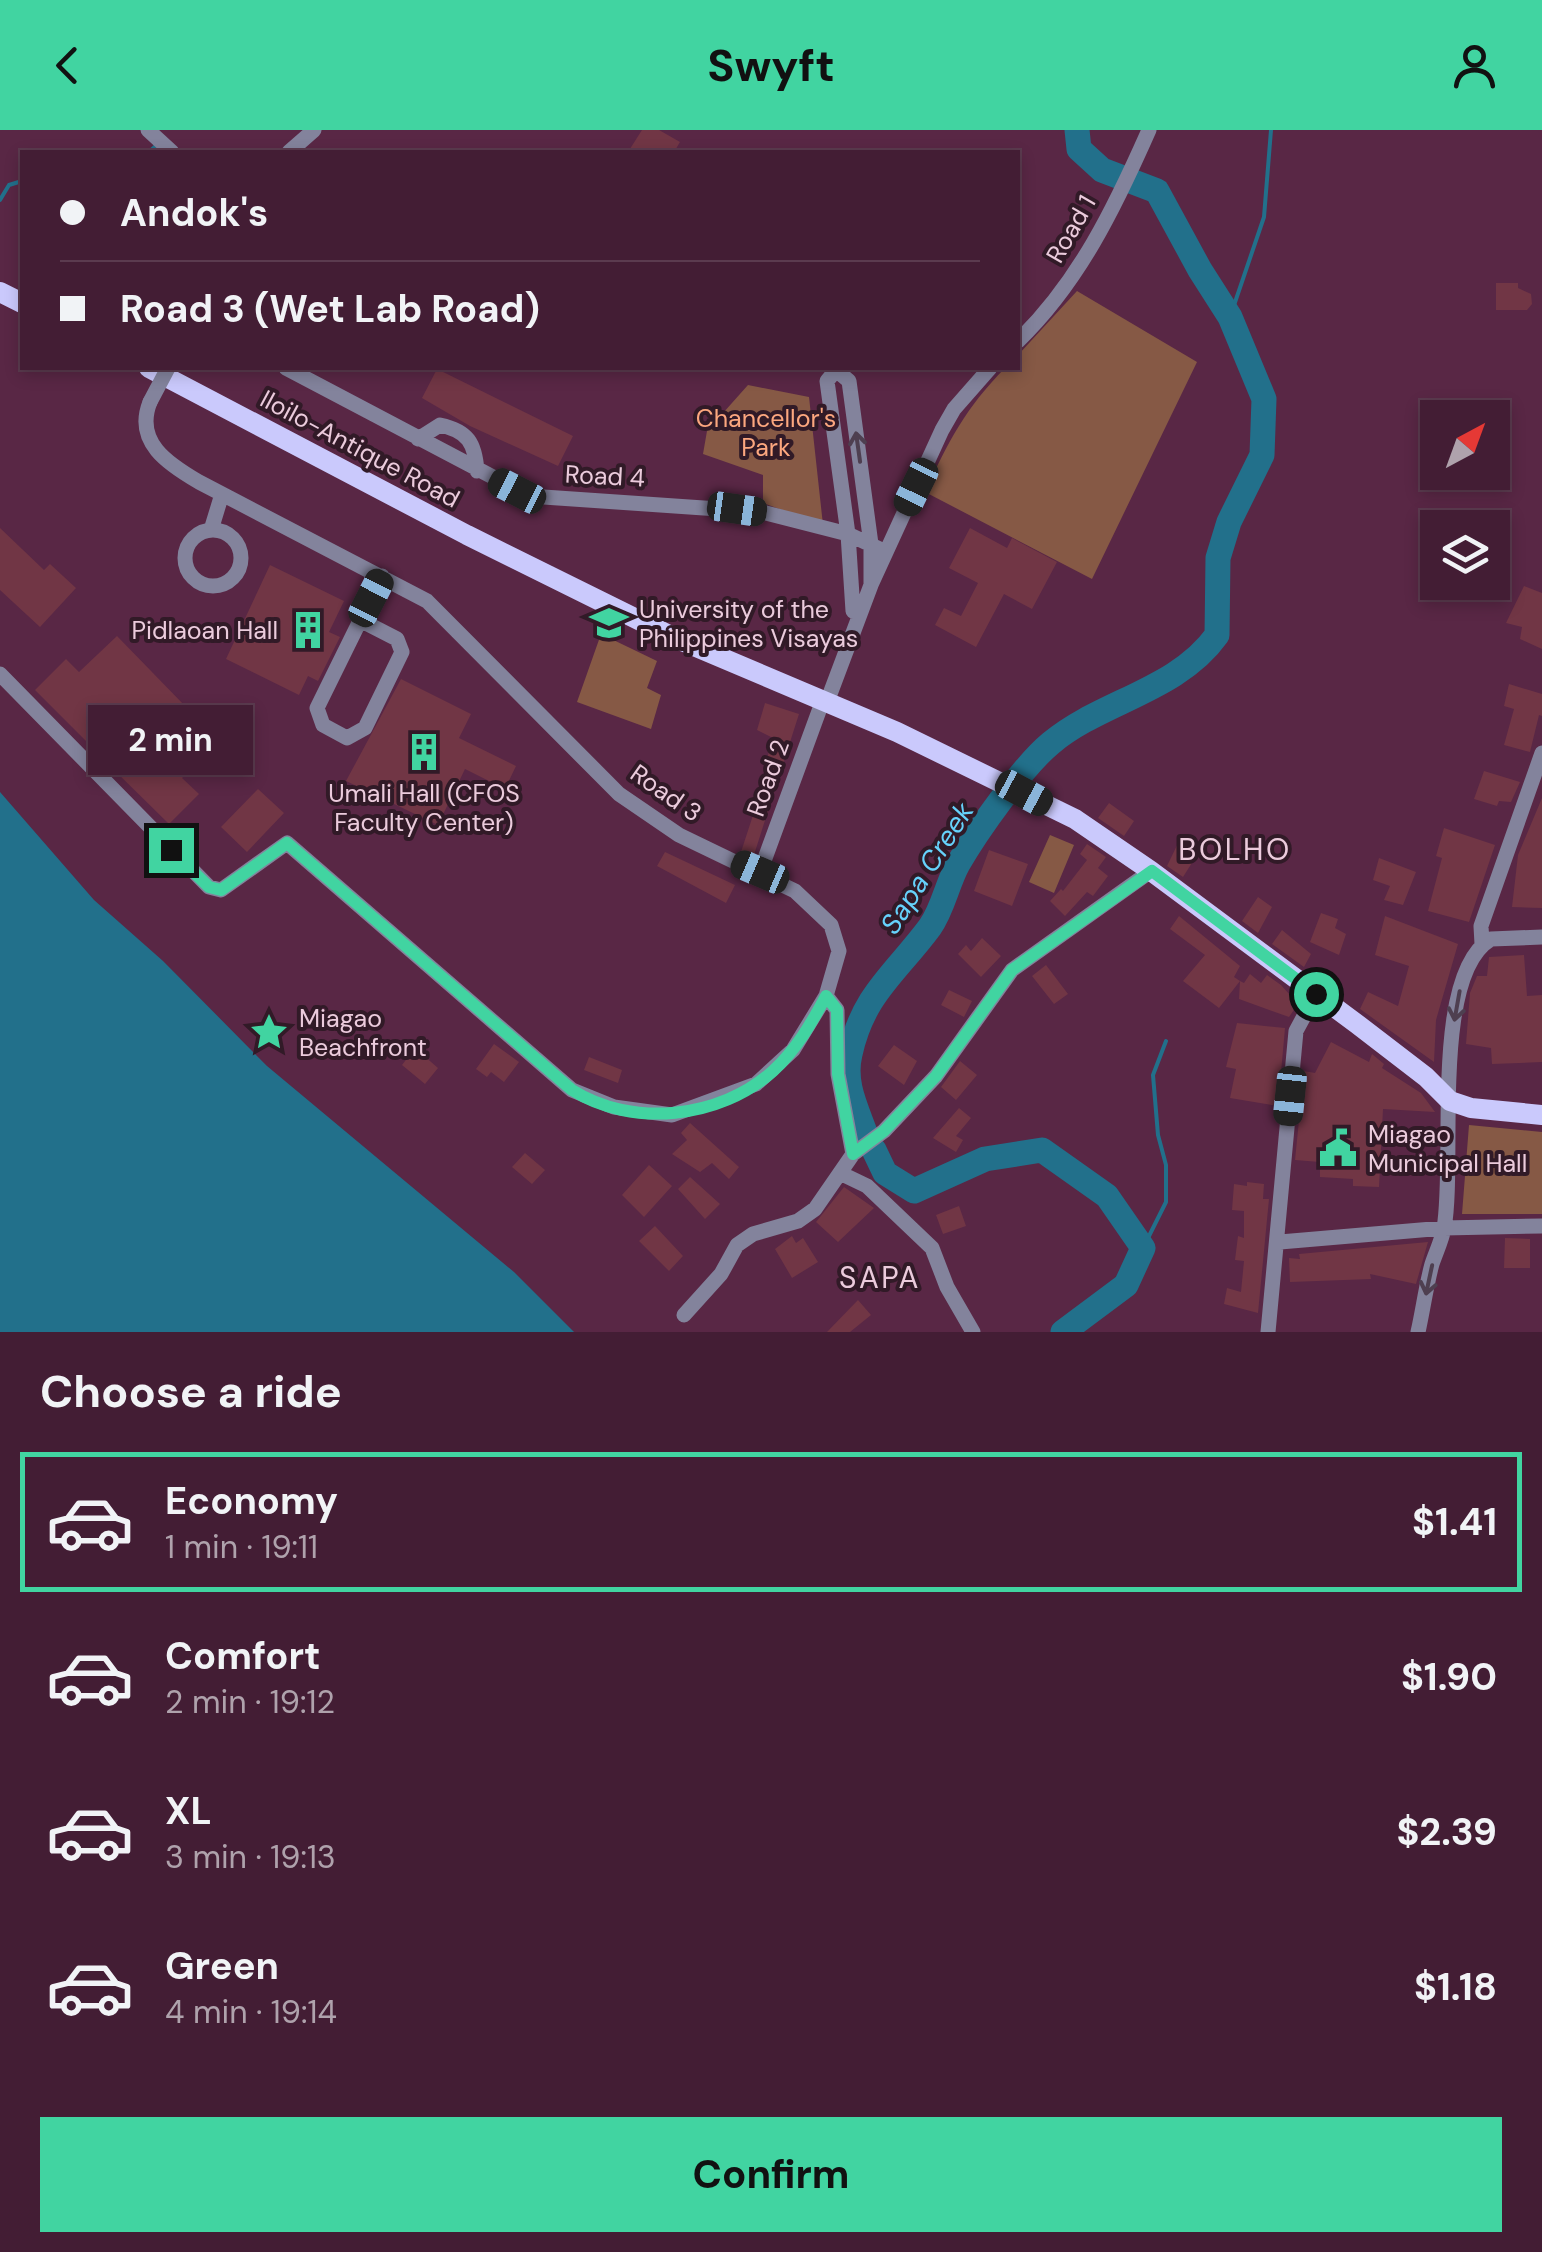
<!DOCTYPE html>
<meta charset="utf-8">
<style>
body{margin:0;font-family:"DM Sans",sans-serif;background:#4a263c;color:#f1f3f6;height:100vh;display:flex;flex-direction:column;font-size:38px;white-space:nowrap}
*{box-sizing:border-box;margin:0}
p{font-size:32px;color:#afa2ac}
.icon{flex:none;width:55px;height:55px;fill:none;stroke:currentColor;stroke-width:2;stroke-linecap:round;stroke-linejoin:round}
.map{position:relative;height:1202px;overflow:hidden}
.side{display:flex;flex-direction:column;background:#431d34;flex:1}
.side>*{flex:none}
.banner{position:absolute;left:20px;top:20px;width:1000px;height:220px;border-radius:0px;box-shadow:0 5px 15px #0003,0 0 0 2px #5b3b4f;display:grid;align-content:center;height:220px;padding:0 40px;background:#431d34}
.needle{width:65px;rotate:41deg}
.controls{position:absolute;left:1420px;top:270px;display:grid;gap:20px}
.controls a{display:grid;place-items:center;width:90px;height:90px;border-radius:0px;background:#431d34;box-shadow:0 5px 15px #0003,0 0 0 2px #5b3b4f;font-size:50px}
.end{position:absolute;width:45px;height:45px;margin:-22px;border:12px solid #41d4a1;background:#111;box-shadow:0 0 0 5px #111}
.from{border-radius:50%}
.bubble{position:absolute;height:70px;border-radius:0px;background:#431d34;box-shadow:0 5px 15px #0003,0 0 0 2px #5b3b4f;font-size:32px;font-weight:700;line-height:70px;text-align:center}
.car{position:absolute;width:30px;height:60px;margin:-30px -15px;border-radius:12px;box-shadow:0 0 8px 2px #0007;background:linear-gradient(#222 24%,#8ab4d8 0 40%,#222 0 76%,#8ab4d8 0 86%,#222 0)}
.banner b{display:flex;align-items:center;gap:35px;height:95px;font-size:38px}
.banner b+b{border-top:2px solid #5b3b4f}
.banner i{width:25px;height:25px;background:#f1f3f6}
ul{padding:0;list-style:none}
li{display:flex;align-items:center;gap:30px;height:140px;margin:0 20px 15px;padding:0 20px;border:5px solid transparent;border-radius:0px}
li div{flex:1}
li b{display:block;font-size:38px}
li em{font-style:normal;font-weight:700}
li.on{border-color:#41d4a1}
li>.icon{width:90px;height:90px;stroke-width:1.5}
h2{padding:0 40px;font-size:45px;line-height:120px}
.action{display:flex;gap:20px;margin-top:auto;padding:20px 40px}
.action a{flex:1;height:115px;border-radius:0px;background:#41d4a1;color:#111;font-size:40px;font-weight:700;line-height:115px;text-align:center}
header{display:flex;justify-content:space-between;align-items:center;height:130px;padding:0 40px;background:#41d4a1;color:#111;font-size:45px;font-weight:700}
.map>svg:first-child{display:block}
.green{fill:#865945}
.water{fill:#22708b}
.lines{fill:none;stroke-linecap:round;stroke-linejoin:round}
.stream{stroke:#22708b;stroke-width:4}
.river{stroke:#22708b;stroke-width:25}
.building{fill:#713645}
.minor{stroke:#83839c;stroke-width:15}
.major{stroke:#cac9fc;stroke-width:20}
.minor-bridge{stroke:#83839c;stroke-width:15}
.oneway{stroke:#4e3f50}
.route{stroke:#41d4a1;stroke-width:12}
.labels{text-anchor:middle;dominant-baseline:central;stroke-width:8;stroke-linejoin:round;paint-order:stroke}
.street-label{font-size:25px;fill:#ebcbdc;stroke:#311a27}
.park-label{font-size:25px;fill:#fca77f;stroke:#311a27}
.poi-label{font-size:25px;fill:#ebcbdc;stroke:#311a27;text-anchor:start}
.water-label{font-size:28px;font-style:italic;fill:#66d2fb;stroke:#311a27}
.quarter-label{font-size:30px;letter-spacing:2.5px;fill:#ebcbdc;stroke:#311a27}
</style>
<header><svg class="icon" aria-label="back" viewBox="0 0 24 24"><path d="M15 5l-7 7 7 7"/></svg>Swyft<svg class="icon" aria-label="person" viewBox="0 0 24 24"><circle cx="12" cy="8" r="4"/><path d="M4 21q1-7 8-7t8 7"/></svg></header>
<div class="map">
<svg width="1542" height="1202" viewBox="0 0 1542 1202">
<rect width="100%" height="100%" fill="#592745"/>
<!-- green -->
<path class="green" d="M1077 161 1197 232 1092 449 925 362C949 310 965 279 1005 238H1018V225Z
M748 255 809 267 823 395 763 373V345L703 324 707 301Z
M601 504 657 531 647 558 661 565 651 599 577 572Z
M1050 705 1074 715 1054 763 1029 752Z
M1469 995 1542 1002V1084H1462Z"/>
<!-- water -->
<path class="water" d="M0 662 94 770 163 831 267 936 514 1142 574 1202H0Z"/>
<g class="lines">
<!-- stream -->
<path class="stream" d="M149 22 159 13
M0 70 9 55 22 51
M1230 187 1264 87 1271 0
M1143 1118 1166 1072V1035L1158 1005 1153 945 1166 911"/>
<!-- river -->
<path class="river" d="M866 1005C856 977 843 953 850 924 863 864 896 843 930 797 943 779 947 754 958 734 977 701 1023 636 1051 613 1101 571 1177 561 1217 505L1218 428 1229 392 1262 325 1264 269 1230 187 1200 140 1157 61 1102 40 1079 19 1077 0
M874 1020 885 1043 914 1061 985 1029 1042 1020 1107 1066 1143 1118 1126 1155 1063 1202"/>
</g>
<!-- building -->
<path class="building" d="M642 0H659L680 12 674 22H628Z
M1496 153H1518V158L1531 164 1532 174 1527 180H1496Z
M437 239 573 306 558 336 470 296 422 268Z
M0 398 44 440 50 434 76 458 40 497 0 460Z
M970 398 1007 418 1012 408 1057 432 1032 479 1004 464 976 517 935 495 944 478 961 486 978 453 949 438Z
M270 435 344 471 329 502 340 507 318 551 308 546 299 565 226 529Z
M1524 456 1542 463V519L1520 509 1522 497 1506 493Z
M117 506 220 612 182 648 199 664 169 694 109 635 150 594 136 580 95 620 35 560 66 529 79 542Z
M401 549 471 584 459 608 516 636 505 659 465 639 438 695 346 651Z
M1509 554 1542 564V586L1539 585 1530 622 1504 615 1514 579 1504 576Z
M765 573 799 584 753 728 741 722 770 633 766 632 773 608 757 600Z
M1484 641 1520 652 1511 672 1499 671 1497 676 1474 669Z
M258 659 284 683 247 722 221 697Z
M1542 668V778L1512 777 1518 725Z
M1109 673 1134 691 1124 706 1098 688Z
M1444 698 1495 715 1469 792 1428 781 1442 728 1436 726Z
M1182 705 1202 717 1183 747 1167 736Z
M1087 714 1106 727 1098 738 1108 746 1093 766 1087 762 1065 786 1050 771 1061 759 1063 761 1087 730 1080 724Z
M989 720 1028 734 1012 776 974 761Z
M665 722 735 755 726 773 657 736Z
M1379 728 1416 742 1403 775 1384 770 1390 756 1373 750Z
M1258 767 1272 777 1258 803 1242 791Z
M1321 783 1338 789 1335 798 1346 804 1339 825 1310 812Z
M1179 786 1240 836 1234 847 1240 851 1219 878 1183 851 1205 825 1170 799Z
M1385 786 1458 814 1436 890 1434 932 1360 879 1368 862 1398 876 1409 836 1375 825Z
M1282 800 1311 824 1304 837 1272 814Z
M982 808 1001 826 981 847 958 824 966 815 971 821Z
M1524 825 1527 866 1542 865V932L1492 934 1491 918 1466 914 1470 863 1477 846H1487L1489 827Z
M1046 835 1068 864 1054 874 1032 846Z
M1250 844 1261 853 1267 845 1281 855 1298 874 1289 887 1239 869 1240 851 1244 853Z
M949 860 972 871 964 887 941 875Z
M1237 893 1285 898 1278 976 1230 968 1236 939 1226 937Z
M1331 912 1369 932 1372 924 1384 934 1382 938 1421 963 1435 982 1383 979 1379 1057 1353 1056V1049L1320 1047V1032L1295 1030 1304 941 1315 943Z
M494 914 519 932 504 952 491 942 487 947 476 939Z
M894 915 917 931 904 955 878 936Z
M415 918 438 938 425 954 402 935Z
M589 927 622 940 618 953 584 940Z
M960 931 977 945 956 970 941 957Z
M959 978 971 988 956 1006 963 1010 956 1022 933 1008Z
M690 993 739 1037 729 1049 712 1033 700 1042 672 1024 687 1010 681 1003Z
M525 1023 545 1040 532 1054 512 1037Z
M649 1035 672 1056 644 1087 622 1065Z
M690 1047 720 1074 705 1089 678 1059Z
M1247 1052 1264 1054 1263 1069H1269L1258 1183 1224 1174 1227 1158 1241 1162 1244 1131 1235 1130 1238 1106 1244 1108V1081L1232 1080 1234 1054 1247 1056Z
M844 1057 874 1078 838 1112 816 1092Z
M959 1076 966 1096 943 1104 936 1085Z
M655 1096 683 1126 669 1141 639 1111Z
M792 1106 796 1113 803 1108 818 1132 792 1148 775 1119Z
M1505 1108 1530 1109V1138H1504Z
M1428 1112 1416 1154 1370 1144 1371 1149 1290 1152 1289 1128 1300 1129 1299 1124Z
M858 1170 871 1185 850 1202H827Z"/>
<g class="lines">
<!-- minor -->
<path class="minor" d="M148 0 172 22
M289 22 314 0
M1018 211C1079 152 1115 77 1149 0
M286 238 529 366 762 382 848 404 886 422
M418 309 440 295C468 301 475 313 477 341
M185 428a28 28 0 1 1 56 0a28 28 0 1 1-56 0Z
M211 400 222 364
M853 481 848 404 827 251 836 240 849 251 871 414V455
M360 490 397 509 402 522 365 598 347 608 323 595 317 578 382 446
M0 544 209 757 221 760 287 713 572 960 614 977 672 985 756 954 793 920 826 866 839 821 831 795 795 761 679 705 619 664 427 471 199 352C168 334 134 312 150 272
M827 572 871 455 942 300 954 279 990 238
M760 742 823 570
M1482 814 1481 796 1542 623
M826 866 837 880 838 944 853 1024
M842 1044 867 1056 932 1118 947 1157 973 1202
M1280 1112 1444 1098 1542 1096
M684 1185 721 1144 737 1115 753 1104 798 1091 815 1079 853 1024 884 1001 936 946 1012 840 1151 741
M1268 1202 1296 901 1316 864
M1418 1202C1423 1180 1426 1156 1432 1134 1436 1122 1442 1110 1444 1098 1456 1032 1430 845 1491 809L1542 807"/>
<!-- major -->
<path class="major" d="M0 162 22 173
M149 238 467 405 675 508 897 602 1075 689 1151 741 1357 894 1426 947 1450 971 1471 978 1542 985"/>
<!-- minor-bridge -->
<path class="minor-bridge" d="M150 272 168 238"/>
</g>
<!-- one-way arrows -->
<defs><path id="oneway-shaft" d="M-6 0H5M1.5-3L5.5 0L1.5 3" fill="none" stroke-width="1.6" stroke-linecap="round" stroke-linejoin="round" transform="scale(2.5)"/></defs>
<g class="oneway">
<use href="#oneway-shaft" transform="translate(858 317) rotate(-98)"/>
<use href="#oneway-shaft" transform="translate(1457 876) rotate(100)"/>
<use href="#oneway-shaft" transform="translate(1429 1150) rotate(102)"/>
</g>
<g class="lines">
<!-- route -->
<path class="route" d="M171 720 209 757 221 760 287 713 572 960C632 998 720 989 773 941 796 920 811 894 826 866L837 880 838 944 853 1024 884 1001 936 946 1012 840 1152 741 1316 864"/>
</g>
<!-- icons -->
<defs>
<g id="university-bare" transform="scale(3)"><path d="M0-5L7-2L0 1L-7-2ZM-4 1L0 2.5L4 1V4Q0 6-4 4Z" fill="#41d4a1" stroke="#311a27" stroke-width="2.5" paint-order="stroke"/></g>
<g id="building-bare" transform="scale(3)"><path d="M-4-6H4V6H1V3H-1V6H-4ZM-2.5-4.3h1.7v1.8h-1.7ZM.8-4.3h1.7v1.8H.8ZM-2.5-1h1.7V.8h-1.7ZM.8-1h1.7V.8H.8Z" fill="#41d4a1" stroke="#311a27" stroke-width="2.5" paint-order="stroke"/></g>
<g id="sight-bare" transform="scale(3)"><path d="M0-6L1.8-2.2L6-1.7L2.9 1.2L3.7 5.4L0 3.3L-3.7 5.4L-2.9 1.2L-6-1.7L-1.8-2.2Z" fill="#41d4a1" stroke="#311a27" stroke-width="2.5" paint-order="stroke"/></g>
<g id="civic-bare" transform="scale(3)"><path d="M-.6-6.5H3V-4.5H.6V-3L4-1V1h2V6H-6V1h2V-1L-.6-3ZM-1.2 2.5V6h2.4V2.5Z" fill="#41d4a1" stroke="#311a27" stroke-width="2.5" paint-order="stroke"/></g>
</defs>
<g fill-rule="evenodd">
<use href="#university-bare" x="609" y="493"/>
<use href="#building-bare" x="308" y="500"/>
<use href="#building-bare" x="424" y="622"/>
<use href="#sight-bare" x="269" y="902"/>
<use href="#civic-bare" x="1338" y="1018"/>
</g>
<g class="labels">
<!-- street labels -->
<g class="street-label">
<text transform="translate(1071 99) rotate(-60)">Road 1</text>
<text transform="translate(360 319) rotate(28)">Iloilo-Antique Road</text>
<text transform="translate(605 346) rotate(3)">Road 4</text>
<text transform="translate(768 648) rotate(-70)">Road 2</text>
<text transform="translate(666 663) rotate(35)">Road 3</text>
</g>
<!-- park labels -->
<g class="park-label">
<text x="766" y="288">Chancellor's<tspan x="766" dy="29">Park</tspan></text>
</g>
<!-- poi labels -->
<g class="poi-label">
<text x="639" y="479">University of the<tspan x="639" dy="29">Philippines Visayas</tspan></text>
<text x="278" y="500" text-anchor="end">Pidlaoan Hall</text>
<text x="424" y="663" text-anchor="middle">Umali Hall (CFOS<tspan x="424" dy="29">Faculty Center)</tspan></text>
<text x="299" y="888">Miagao<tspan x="299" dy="29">Beachfront</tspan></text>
<text x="1368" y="1004">Miagao<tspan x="1368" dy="29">Municipal Hall</tspan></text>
</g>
<!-- water labels -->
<g class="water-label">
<text transform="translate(927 738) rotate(-58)">Sapa Creek</text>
</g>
<!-- quarter labels -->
<g class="quarter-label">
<text x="1235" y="719">BOLHO</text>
<text x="880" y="1147">SAPA</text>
</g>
</g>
</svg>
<div class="controls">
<a><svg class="needle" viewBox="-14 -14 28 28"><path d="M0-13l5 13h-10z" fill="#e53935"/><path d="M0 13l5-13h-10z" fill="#afa2ac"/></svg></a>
<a><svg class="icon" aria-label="layers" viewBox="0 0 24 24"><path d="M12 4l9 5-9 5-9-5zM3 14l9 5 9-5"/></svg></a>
</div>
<i class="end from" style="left:1316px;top:864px"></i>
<i class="end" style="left:171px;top:720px"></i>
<div class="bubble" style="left:88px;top:575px;width:165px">2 min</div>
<i class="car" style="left:916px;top:357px;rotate:206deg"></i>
<i class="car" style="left:517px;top:361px;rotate:297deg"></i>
<i class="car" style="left:737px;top:379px;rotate:98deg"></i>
<i class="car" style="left:371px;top:468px;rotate:27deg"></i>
<i class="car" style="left:1024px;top:663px;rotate:118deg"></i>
<i class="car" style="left:760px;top:742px;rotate:293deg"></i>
<i class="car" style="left:1290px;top:966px;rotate:186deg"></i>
<div class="banner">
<b><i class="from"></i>Andok's</b>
<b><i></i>Road 3 (Wet Lab Road)</b>
</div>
</div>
<section class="side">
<h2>Choose a ride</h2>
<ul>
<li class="on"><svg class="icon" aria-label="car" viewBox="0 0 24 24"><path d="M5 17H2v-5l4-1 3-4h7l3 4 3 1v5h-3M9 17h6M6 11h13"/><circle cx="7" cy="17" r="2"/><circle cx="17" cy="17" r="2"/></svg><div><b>Economy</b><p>1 min · 19:11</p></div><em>$1.41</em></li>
<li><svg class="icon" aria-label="car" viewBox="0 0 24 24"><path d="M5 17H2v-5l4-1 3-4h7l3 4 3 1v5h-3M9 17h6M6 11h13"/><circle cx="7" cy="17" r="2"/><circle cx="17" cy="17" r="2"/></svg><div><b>Comfort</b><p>2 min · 19:12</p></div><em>$1.90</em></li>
<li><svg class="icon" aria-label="car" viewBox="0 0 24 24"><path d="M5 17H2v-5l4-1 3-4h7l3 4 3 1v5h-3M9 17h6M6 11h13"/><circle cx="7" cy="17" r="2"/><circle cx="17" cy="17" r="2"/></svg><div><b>XL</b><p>3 min · 19:13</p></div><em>$2.39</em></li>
<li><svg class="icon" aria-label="car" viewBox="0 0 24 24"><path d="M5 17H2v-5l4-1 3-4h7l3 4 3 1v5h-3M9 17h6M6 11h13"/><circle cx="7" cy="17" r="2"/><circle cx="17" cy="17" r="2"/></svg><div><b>Green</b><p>4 min · 19:14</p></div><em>$1.18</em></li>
</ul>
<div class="action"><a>Confirm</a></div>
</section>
